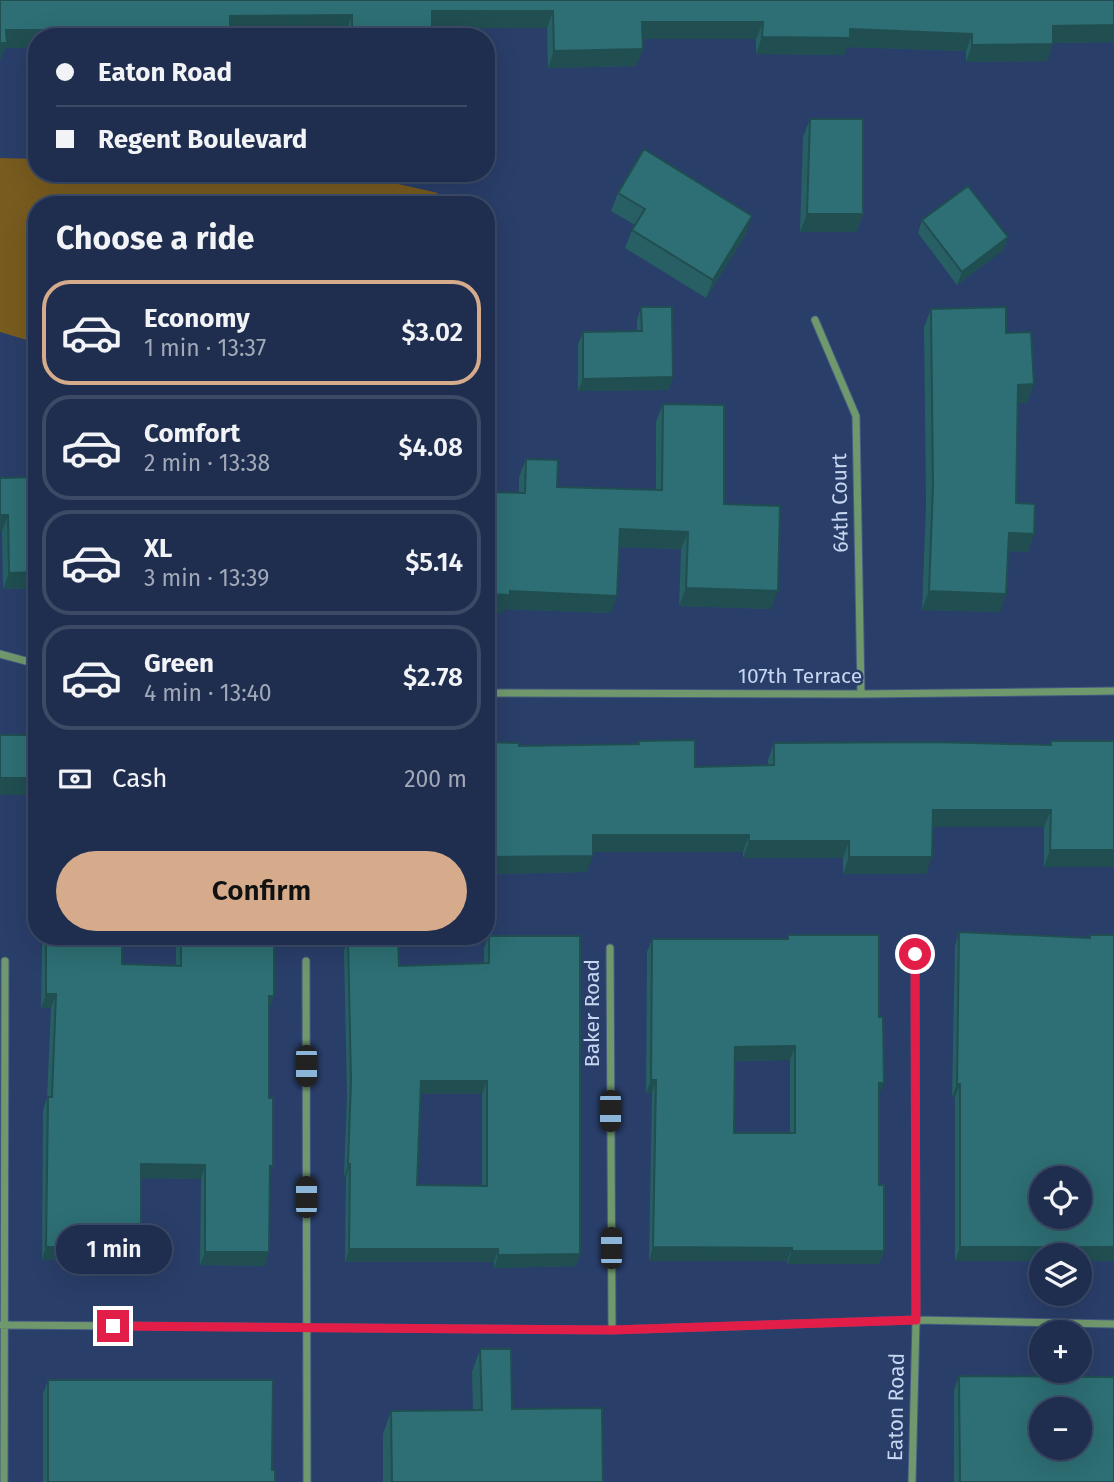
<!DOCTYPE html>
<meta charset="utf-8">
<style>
body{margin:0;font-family:"Fira Sans",sans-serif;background:#273656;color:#f1f3f6;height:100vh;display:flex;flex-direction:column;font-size:26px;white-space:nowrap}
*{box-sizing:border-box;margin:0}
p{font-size:23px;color:#a1a8b7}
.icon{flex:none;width:38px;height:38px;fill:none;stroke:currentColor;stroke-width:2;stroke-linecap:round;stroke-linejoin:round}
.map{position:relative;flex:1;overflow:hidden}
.panel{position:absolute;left:28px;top:196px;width:467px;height:749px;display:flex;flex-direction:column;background:#1f2e4f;border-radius:28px;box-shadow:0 7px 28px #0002,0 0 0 2px #3c4a66}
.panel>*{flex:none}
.banner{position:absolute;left:28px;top:28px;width:467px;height:154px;border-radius:28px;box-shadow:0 7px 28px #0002,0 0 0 2px #3c4a66;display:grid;align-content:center;height:154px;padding:0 28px;background:#1f2e4f}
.controls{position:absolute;left:1029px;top:1166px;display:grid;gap:14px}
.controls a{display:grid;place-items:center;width:63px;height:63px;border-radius:50%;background:#1f2e4f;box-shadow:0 7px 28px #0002,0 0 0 2px #3c4a66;font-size:35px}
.end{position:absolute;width:32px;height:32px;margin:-16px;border:9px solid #e11d48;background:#fff;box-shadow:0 0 0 4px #fff}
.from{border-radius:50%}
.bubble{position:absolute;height:49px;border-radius:24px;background:#1f2e4f;box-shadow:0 7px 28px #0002,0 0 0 2px #3c4a66;font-size:23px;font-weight:600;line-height:49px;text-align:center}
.car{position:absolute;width:21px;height:42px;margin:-21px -10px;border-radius:9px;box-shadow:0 0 5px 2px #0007;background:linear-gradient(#222 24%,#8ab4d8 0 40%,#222 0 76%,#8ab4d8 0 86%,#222 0)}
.banner b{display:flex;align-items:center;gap:24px;height:66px;font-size:26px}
.banner b+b{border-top:2px solid #3c4a66}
.banner i{width:18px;height:18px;background:#f1f3f6}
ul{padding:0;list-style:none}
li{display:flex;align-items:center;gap:21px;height:105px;margin:0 14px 10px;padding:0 14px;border:4px solid #3c4a66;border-radius:28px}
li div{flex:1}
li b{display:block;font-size:26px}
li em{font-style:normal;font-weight:600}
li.current{border-color:#d6ab8b}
li>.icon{width:63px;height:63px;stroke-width:1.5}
h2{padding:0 28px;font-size:32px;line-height:84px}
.pay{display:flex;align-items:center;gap:18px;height:77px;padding:0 28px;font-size:26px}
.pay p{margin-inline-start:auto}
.primary-button{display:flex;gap:14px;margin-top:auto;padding:14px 28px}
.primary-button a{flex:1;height:80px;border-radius:42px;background:#d6ab8b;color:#111;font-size:28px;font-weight:600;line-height:80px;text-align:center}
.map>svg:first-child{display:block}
.green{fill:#785b1f}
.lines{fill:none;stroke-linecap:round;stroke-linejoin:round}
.street-casing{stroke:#465a81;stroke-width:9}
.street{stroke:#70986d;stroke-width:7}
.wall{fill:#275f64;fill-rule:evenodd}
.shaded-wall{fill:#204e51}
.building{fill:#2d6f74;stroke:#204e51;stroke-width:2;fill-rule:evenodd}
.route{stroke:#e11d48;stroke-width:9}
.labels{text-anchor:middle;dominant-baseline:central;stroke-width:5;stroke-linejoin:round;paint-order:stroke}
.street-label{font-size:21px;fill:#c8d7f1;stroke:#293e69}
</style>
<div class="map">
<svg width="1114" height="1482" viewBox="0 0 1114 1482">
<rect width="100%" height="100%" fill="#293e69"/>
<!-- green -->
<path class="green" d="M0 158 37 159V173H340L363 176 438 193 437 205H37V343L0 332Z"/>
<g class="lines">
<!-- street casing -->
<g class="street-casing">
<path id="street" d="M815 320 856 416 861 694
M0 654 37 664
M486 693 861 694 1114 691
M610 948 612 1330
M306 961 307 1482
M0 1325 612 1330 916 1320 1114 1324
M4 1482 5 961
M912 1482 916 1320 915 954"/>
</g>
<!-- street -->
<use href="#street" class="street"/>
</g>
<!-- wall -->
<path class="wall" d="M0 0H1114V42L1053 43 1047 61 966 62V51L847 47 844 55 756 54V39H642L636 66 548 68 547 28H432V37H346V32L230 33V37H37V48H5L0 60Z
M810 119 863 214 856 232H800L803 137Z
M618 193 746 234 706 298 625 248 632 230 635 225 611 211Z
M922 220 1008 237 1003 250 957 285 918 233Z
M641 307 673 377 668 390 578 391V344L583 332 637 331V320Z
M931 309 1006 333 1027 403H1018L1016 503 1028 552 1008 551 1000 612 922 610 926 505 924 327Z
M663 404 724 504 771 609 679 606 681 549 619 547 611 613 504 609 503 613 519 493V477L526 459 557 487 656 490V422Z
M37 477V588L3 589 2 531H0V478Z
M638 741 695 767 768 765V760L774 743 1050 745 1051 741H1114V867H1044V827H933L926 874H843V858H743V852H593L587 872 491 874 488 882 519 746 637 744Z
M959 932 1089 938 1090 935 1114 1261H955V1097H952L955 946Z
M788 935 879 1096V1185L884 1251 879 1264H787V1261H649L652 1093H646L647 952 652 939H787ZM790 1060V1133H734L735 1061Z
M45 936H122V964L176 966V948L181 936H274L269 1009 270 1173 265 1266 200 1265 201 1179 141 1178V1247L136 1260H42L43 1110 47 1098 51 1008H41L42 946Z
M489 936 580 1254 576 1266 494 1268V1262H345L346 1177H344L347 1094 344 951 348 939 399 966 484 963V948ZM421 1094H482V1186L417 1185Z
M480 1349 512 1409 603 1482H383V1434L391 1411 473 1410 472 1372Z
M959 1376 1114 1482H954V1390Z
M48 1380 272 1470 275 1482H43V1394Z"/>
<!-- shaded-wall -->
<path class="shaded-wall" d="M432 11H553L547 28H426Z
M352 15 346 32 224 33 230 16Z
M642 22H763L756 39H636Z
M1114 25V42L1047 43 1053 26Z
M850 29 972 34 966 51 847 47 844 55 756 54 762 37Z
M6 30H137L134 37H37V48H5L0 60V43Z
M1053 44 1047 61 966 62 972 45Z
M643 49 636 66 548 68 554 51Z
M807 214H863L856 232H800Z
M752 216 746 234 706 298 713 280Z
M1008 237 1003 250 957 285 962 272Z
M673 377 668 390 578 391 583 379Z
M1034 384 1027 403H1012L1018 385Z
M0 515H8L2 531H0Z
M620 529 688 532 681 549 613 547Z
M1009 533 1034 534 1028 552 1002 551Z
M37 572V588L3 589 9 573Z
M686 588 778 591 771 609 679 606Z
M510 591 617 596 611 613 504 609 503 613 486 612V594Z
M929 591 1006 594 1000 612 922 610Z
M0 778H37V795H0Z
M933 810H1051L1044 827H927Z
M593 835H749L743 852H587Z
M749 841H849L843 858H743Z
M1050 850H1114V867H1044Z
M593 856 587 872 491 874 488 882H486V865L494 857Z
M849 857H932L926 874H843Z
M46 994H56L51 1008H41Z
M269 996H274L269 1010Z
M795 1046 790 1060 730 1061 735 1047Z
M651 1080H656L652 1093H646Z
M421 1081H487L482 1094H417Z
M879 1083H884L879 1096Z
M957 1084H960L955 1097H952Z
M141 1164 205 1165 201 1179 136 1178Z
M348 1164H350L346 1177H344Z
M46 1247H141L136 1260H42Z
M653 1247 792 1248 787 1261H649Z
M960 1247H1114V1261H1080V1255H1041V1261H955Z
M349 1249H498L494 1262H345Z
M792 1251H884L879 1264H787Z
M205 1252H269L265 1266 200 1265Z
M580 1254 576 1266 494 1268 498 1255Z"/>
<!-- building -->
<path class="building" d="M0 0H1114V25L1053 26V44L972 45V34L850 29V38L762 37 763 22H642L643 49 554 51 553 11H432V37H352V15L230 16V37H136L137 30H6L7 43H0Z
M810 119H863V214H807Z
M644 149 752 216 713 280 632 230 645 209 618 193Z
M968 186 1008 237 962 272 922 220Z
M641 307H672L673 377 583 379V332L642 331Z
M1006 307V333L1031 332 1034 384 1018 385 1016 503 1035 504 1034 534 1009 533 1006 594 929 591 933 487 931 309Z
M663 404 724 405V504L780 506 778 591 686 588 688 532 620 529 617 596 510 591V595L486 594V492L525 493 526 459 558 460 557 487 662 490Z
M37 477V572L9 573 8 515H0V478Z
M0 735H37V778H0Z
M695 740V767L774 765V743L933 742 1051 745V741H1114V850H1050L1051 810H933L932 857H849V841H749V835H593V856L494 857V865H486V742L519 743V746L639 744 638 741Z
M959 932 1090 938V935H1114V1247H960V1084H957ZM1041 1178H1080V1216H1041Z
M788 935H879V1017H883L884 1083H879V1185H884V1251H792V1248L653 1247 656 1080H651L652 939H788ZM795 1046V1133H734L735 1047Z
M46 936H122V964L181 966V936H274V996H269V1098H273V1166H270L269 1252H205V1165L141 1164V1247H46L48 1097H52L56 994H46Z
M489 936H580V1254L498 1255V1249H349L350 1164H348L351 1081 348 939 398 937 399 966 489 963ZM421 1081H487V1186L417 1185Z
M480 1349H511L512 1409 602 1408 603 1482H392L391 1411 482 1410Z
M959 1376 1114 1377V1482H960ZM1041 1409H1080V1447H1041Z
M48 1380H273L272 1470H275V1482H48Z"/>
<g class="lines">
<!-- route -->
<path class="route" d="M113 1326 612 1330 916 1320 915 954"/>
</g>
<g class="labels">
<!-- street labels -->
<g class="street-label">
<text transform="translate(840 503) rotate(-91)">64th Court</text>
<text x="800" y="676">107th Terrace</text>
<text transform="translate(592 1013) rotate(-90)">Baker Road</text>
<text transform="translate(896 1407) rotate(-89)">Eaton Road</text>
</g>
</g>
</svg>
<div class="controls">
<a><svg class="icon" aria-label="locate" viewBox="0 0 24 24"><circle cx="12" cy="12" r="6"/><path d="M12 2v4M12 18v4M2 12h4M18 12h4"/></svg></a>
<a><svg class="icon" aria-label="layers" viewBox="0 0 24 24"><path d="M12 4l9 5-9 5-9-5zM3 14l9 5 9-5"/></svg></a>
<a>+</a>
<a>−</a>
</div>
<i class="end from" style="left:915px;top:954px"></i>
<i class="end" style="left:113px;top:1326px"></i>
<div class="bubble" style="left:56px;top:1225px;width:116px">1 min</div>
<i class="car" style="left:306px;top:1066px;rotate:180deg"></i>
<i class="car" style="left:610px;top:1111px;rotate:180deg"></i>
<i class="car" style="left:306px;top:1197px;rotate:0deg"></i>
<i class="car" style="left:611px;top:1248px;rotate:0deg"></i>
<div class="banner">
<b><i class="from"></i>Eaton Road</b>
<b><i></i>Regent Boulevard</b>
</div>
<section class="panel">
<h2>Choose a ride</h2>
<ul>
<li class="current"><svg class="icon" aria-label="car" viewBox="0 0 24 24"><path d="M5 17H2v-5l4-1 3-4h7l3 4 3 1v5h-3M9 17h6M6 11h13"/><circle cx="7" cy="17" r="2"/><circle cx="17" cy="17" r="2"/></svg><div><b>Economy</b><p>1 min · 13:37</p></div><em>$3.02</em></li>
<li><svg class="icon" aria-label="car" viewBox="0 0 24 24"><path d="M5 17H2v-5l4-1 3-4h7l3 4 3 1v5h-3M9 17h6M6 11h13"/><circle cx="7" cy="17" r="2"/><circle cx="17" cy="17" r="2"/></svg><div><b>Comfort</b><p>2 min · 13:38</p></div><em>$4.08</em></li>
<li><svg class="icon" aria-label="car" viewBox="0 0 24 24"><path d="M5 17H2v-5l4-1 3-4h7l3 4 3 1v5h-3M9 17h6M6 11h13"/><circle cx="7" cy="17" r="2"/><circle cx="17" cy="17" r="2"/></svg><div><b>XL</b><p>3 min · 13:39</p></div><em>$5.14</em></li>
<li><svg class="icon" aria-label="car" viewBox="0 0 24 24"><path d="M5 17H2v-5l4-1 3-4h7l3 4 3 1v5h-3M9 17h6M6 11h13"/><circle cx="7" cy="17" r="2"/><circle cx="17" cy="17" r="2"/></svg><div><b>Green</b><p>4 min · 13:40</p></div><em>$2.78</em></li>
</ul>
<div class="pay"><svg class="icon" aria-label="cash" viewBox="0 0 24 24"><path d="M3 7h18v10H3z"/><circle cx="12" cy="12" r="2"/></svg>Cash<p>200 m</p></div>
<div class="primary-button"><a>Confirm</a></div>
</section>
</div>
